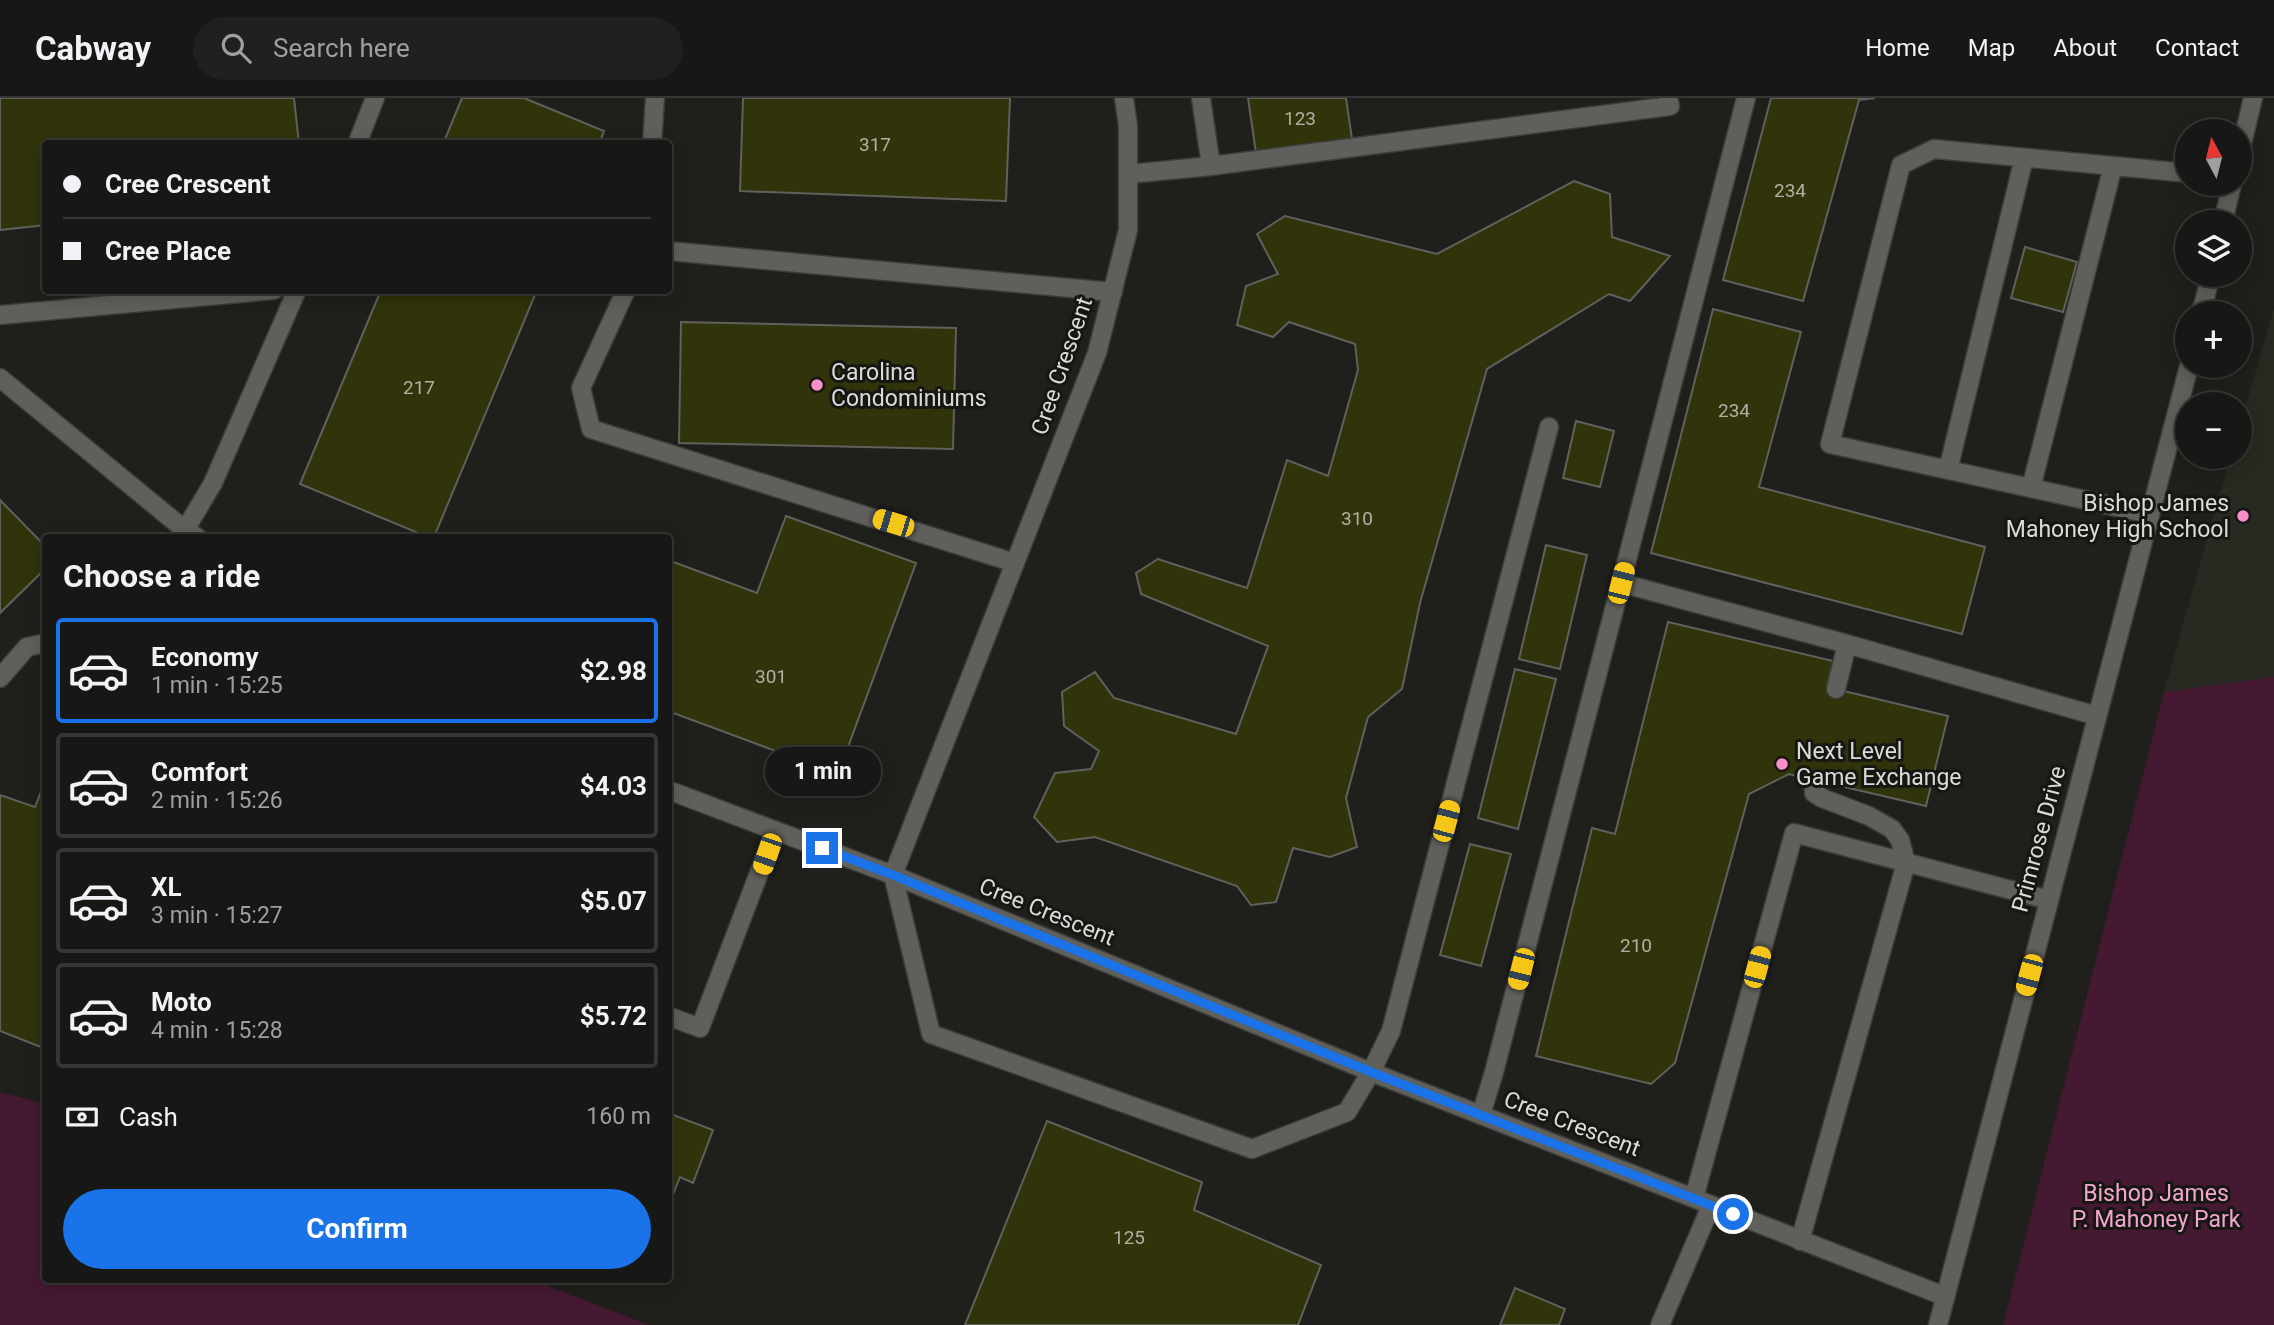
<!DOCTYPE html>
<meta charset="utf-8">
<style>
body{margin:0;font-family:Roboto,sans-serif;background:#20201e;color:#f1f3f6;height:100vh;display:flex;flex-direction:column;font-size:26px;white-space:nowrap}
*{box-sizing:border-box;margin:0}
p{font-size:23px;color:#9e9fa0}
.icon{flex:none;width:38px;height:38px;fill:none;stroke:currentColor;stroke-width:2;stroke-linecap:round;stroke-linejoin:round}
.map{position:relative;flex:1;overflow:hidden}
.side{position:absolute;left:42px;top:436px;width:630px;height:749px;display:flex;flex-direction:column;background:#171715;border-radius:7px;box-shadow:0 4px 18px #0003,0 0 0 2px #363634}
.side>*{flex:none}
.hud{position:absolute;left:42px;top:42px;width:630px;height:154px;border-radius:7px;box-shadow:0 4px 18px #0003,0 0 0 2px #363634;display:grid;align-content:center;height:154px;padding:0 21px;background:#171715}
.needle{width:46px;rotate:353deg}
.controls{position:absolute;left:2175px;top:21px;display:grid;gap:14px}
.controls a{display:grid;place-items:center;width:77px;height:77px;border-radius:50%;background:#171715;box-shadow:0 4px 18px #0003,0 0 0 2px #363634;font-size:35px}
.end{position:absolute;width:32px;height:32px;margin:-16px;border:9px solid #1a73e8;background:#fff;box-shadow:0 0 0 4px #fff}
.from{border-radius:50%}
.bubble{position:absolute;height:49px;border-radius:24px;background:#171715;box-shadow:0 4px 18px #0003,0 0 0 2px #363634;font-size:23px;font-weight:700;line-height:49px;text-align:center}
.car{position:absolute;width:21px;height:42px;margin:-21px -10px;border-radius:9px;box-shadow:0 0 5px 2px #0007;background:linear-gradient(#f5c518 24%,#345 0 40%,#f5c518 0 76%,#345 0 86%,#f5c518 0)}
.hud b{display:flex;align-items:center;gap:24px;height:66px;font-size:26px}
.hud b+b{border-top:2px solid #363634}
.hud i{width:18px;height:18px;background:#f1f3f6}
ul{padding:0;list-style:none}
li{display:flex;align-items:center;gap:21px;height:105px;margin:0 14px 10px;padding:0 7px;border:4px solid #363634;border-radius:7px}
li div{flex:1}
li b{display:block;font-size:26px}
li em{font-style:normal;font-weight:700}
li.on{border-color:#1a73e8}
li>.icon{width:63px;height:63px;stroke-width:1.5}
h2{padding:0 21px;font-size:32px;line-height:84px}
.pay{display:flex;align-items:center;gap:18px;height:77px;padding:0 21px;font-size:26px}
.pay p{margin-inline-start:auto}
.cta{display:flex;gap:14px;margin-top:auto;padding:14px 21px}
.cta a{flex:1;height:80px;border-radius:42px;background:#1a73e8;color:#fff;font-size:28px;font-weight:700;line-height:80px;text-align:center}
header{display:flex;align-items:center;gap:42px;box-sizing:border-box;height:98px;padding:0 35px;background:#171715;border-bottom:2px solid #363634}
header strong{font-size:33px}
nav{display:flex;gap:38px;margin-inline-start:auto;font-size:24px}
.search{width:490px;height:63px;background:#20201e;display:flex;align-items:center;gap:18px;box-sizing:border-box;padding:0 24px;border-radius:38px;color:#9e9fa0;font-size:26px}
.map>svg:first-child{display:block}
.built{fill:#282920}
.green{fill:#441931}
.building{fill:#31330a;stroke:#60615d;stroke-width:2}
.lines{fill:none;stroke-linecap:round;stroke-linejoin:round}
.service-casing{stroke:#3b3b39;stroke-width:21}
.minor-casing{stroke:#3b3b39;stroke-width:21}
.tertiary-casing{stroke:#3b3b39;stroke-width:21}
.service{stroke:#5f605c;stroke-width:18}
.minor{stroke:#5f605c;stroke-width:18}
.tertiary{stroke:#5f605c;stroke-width:18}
.route{stroke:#1a73e8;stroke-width:9}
.poi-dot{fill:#fa8fc8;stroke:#161613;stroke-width:2.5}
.labels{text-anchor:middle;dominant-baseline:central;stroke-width:6;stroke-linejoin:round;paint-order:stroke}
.number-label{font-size:19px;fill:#b0b1a5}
.street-label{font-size:23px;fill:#dbdbd9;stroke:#161613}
.poi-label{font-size:23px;fill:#dbdbd9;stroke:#161613;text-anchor:start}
.park-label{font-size:23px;fill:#f4a6ce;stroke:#161613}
</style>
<header>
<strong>Cabway</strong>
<div class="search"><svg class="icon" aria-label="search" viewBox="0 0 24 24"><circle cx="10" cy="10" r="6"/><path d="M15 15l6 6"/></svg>Search here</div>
<nav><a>Home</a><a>Map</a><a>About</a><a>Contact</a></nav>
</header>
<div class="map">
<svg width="2274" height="1227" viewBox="0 0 2274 1227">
<rect width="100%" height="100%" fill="#1f1f1c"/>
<!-- built -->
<path class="built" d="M2274 211V579L2164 594 2230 359H2240V326Z"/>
<!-- green -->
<path class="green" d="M2274 579V1227H2003L2164 594Z
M0 994 45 1006 46 1181H530L649 1227H0Z"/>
<!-- building -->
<path class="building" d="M0 0H294L299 46H46V127L0 132Z
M462 0H524L604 33 599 46H443Z
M743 0H1010L1006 103 740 93Z
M1248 0H1346L1352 41 1256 55Z
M1771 0H1875L1859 2 1803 203 1723 182Z
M1574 83 1610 96 1612 139 1670 158 1630 203 1609 196 1487 271 1420 505 1402 591 1368 619 1346 700 1357 749 1330 759 1293 750 1276 804 1251 807 1237 788 1095 739 1057 744 1034 719 1055 675 1091 671 1099 653 1064 628 1062 594 1095 574 1114 600 1236 636 1268 548 1141 496 1136 475 1158 461 1247 490 1287 362 1328 378 1358 272 1355 246 1289 224 1273 239 1237 227 1246 188 1278 176 1257 136 1285 118 1437 156Z
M2025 149 2077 164 2063 214 2011 200Z
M381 192H537L434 439H428L300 386Z
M1713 211 1801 234 1759 389 1985 449 1962 536 1651 455Z
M681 224 956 230 953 351 679 345Z
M1576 323 1614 333 1600 389 1563 380Z
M0 402 46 449V470L0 515Z
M786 418 916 465 838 676 668 613V462L757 495Z
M1546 447 1587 457 1560 571 1519 561Z
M1668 524 1833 563 1827 589 1948 618 1926 708 1789 676 1749 696 1675 965 1651 986 1536 958 1592 730 1615 736Z
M1515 571 1556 581 1518 731 1478 720Z
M46 681V951L0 933V697L35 709Z
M1470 746 1511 756 1481 868 1440 857Z
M668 1015 713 1032 693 1085 680 1079 668 1109Z
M1047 1023 1202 1084 1194 1112 1321 1167 1298 1227H965Z
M1515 1190 1565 1211 1559 1227H1500Z"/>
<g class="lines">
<!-- service casing -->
<g class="service-casing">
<path id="service" d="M357 46 375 0
M652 46 655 0
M1211 68 1670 8 1668 0
M1129 76 1211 68 1201 0
M668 153 1113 194
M626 192 581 290 591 331 1015 465
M0 217 274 192
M0 280 185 432 197 439
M1948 372 2024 60
M2031 390 2113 68
M2149 416 1830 346 1901 67 1934 51 2188 75
M185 432 213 385 297 192
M1621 485 1746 0
M0 580 27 549 46 545
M1836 591 1847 546 2097 618
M893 777 931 936 1252 1051 1347 1014 1371 974 1391 933 1549 329
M668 918 700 930 775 733
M1481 1017 1494 974 1621 485 1847 546
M1694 1100 1794 735 2049 802
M1800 1143 1906 765 1900 742 1892 731 1869 718 1822 700 1814 695V682
M1660 1227 1711 1108"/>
</g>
<!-- minor casing -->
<g class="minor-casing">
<path id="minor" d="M1124 0 1128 28V132L1097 255 893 777 1371 974 1944 1198
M668 692 893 777"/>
</g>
<!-- tertiary casing -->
<g class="tertiary-casing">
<path id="tertiary" d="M2240 54 2253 0
M2223 124 2232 86
M2201 215 2211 177
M1938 1227 2189 268"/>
</g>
<!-- service -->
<use href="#service" class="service"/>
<!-- minor -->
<use href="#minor" class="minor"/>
<!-- tertiary -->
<use href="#tertiary" class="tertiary"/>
</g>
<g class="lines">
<!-- route -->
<path class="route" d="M822 750 893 777 1371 974 1733 1116"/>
</g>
<!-- markers -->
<g class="poi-dot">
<circle cx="817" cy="287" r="7"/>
<circle cx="2243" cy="418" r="7"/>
<circle cx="1782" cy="666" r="7"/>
</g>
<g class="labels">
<!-- number labels -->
<g class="number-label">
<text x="1300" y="20">123</text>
<text x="875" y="46">317</text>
<text x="1790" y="92">234</text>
<text x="419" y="289">217</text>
<text x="1734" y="312">234</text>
<text x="1357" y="420">310</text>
<text x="771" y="578">301</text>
<text x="1636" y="847">210</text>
<text x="1129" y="1139">125</text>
</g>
<!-- street labels -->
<g class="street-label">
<text transform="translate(1062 268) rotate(-71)">Cree Crescent</text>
<text transform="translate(2039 741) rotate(-75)">Primrose Drive</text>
<text transform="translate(1047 814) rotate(22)">Cree Crescent</text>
<text transform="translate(1572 1026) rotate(21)">Cree Crescent</text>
</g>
<!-- poi labels -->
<g class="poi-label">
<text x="831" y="274">Carolina<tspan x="831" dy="26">Condominiums</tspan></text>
<text x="2229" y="405" text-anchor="end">Bishop James<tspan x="2229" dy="26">Mahoney High School</tspan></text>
<text x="1796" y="653">Next Level<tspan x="1796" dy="26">Game Exchange</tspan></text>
</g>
<!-- park labels -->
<g class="park-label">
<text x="2156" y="1095">Bishop James<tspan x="2156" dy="26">P. Mahoney Park</tspan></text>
</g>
</g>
</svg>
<div class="controls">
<a><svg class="needle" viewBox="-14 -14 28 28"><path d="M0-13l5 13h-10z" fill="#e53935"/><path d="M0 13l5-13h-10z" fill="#9e9fa0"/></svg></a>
<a><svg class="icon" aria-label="layers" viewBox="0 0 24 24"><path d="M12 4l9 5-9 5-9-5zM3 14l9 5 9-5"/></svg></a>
<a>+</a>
<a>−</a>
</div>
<i class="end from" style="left:1733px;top:1116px"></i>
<i class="end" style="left:822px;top:750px"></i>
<div class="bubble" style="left:765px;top:649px;width:116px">1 min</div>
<i class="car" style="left:893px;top:425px;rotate:287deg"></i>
<i class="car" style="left:1621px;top:485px;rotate:14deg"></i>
<i class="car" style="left:1446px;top:723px;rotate:15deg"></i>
<i class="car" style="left:767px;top:756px;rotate:199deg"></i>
<i class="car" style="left:1757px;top:869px;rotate:15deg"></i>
<i class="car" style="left:1521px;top:871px;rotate:194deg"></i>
<i class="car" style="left:2029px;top:877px;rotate:195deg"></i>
<div class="hud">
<b><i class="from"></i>Cree Crescent</b>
<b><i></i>Cree Place</b>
</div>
<section class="side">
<h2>Choose a ride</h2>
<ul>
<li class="on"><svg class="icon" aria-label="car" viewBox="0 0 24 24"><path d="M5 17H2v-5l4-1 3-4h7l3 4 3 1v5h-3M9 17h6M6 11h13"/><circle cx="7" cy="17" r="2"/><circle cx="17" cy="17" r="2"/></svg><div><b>Economy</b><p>1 min · 15:25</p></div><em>$2.98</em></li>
<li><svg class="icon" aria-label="car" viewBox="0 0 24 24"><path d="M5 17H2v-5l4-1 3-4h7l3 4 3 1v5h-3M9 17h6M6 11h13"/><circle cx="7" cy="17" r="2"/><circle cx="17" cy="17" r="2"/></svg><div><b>Comfort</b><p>2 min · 15:26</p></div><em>$4.03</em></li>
<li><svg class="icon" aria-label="car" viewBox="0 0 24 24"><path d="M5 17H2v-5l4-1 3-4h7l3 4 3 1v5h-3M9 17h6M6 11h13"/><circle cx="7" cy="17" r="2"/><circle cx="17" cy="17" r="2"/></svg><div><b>XL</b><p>3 min · 15:27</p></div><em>$5.07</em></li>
<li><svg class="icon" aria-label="car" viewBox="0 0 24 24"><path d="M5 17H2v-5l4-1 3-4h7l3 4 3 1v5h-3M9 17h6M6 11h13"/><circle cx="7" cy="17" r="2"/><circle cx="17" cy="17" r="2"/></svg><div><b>Moto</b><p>4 min · 15:28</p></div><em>$5.72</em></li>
</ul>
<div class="pay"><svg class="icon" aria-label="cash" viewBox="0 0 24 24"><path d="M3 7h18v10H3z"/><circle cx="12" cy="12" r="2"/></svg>Cash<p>160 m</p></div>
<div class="cta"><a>Confirm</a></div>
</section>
</div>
